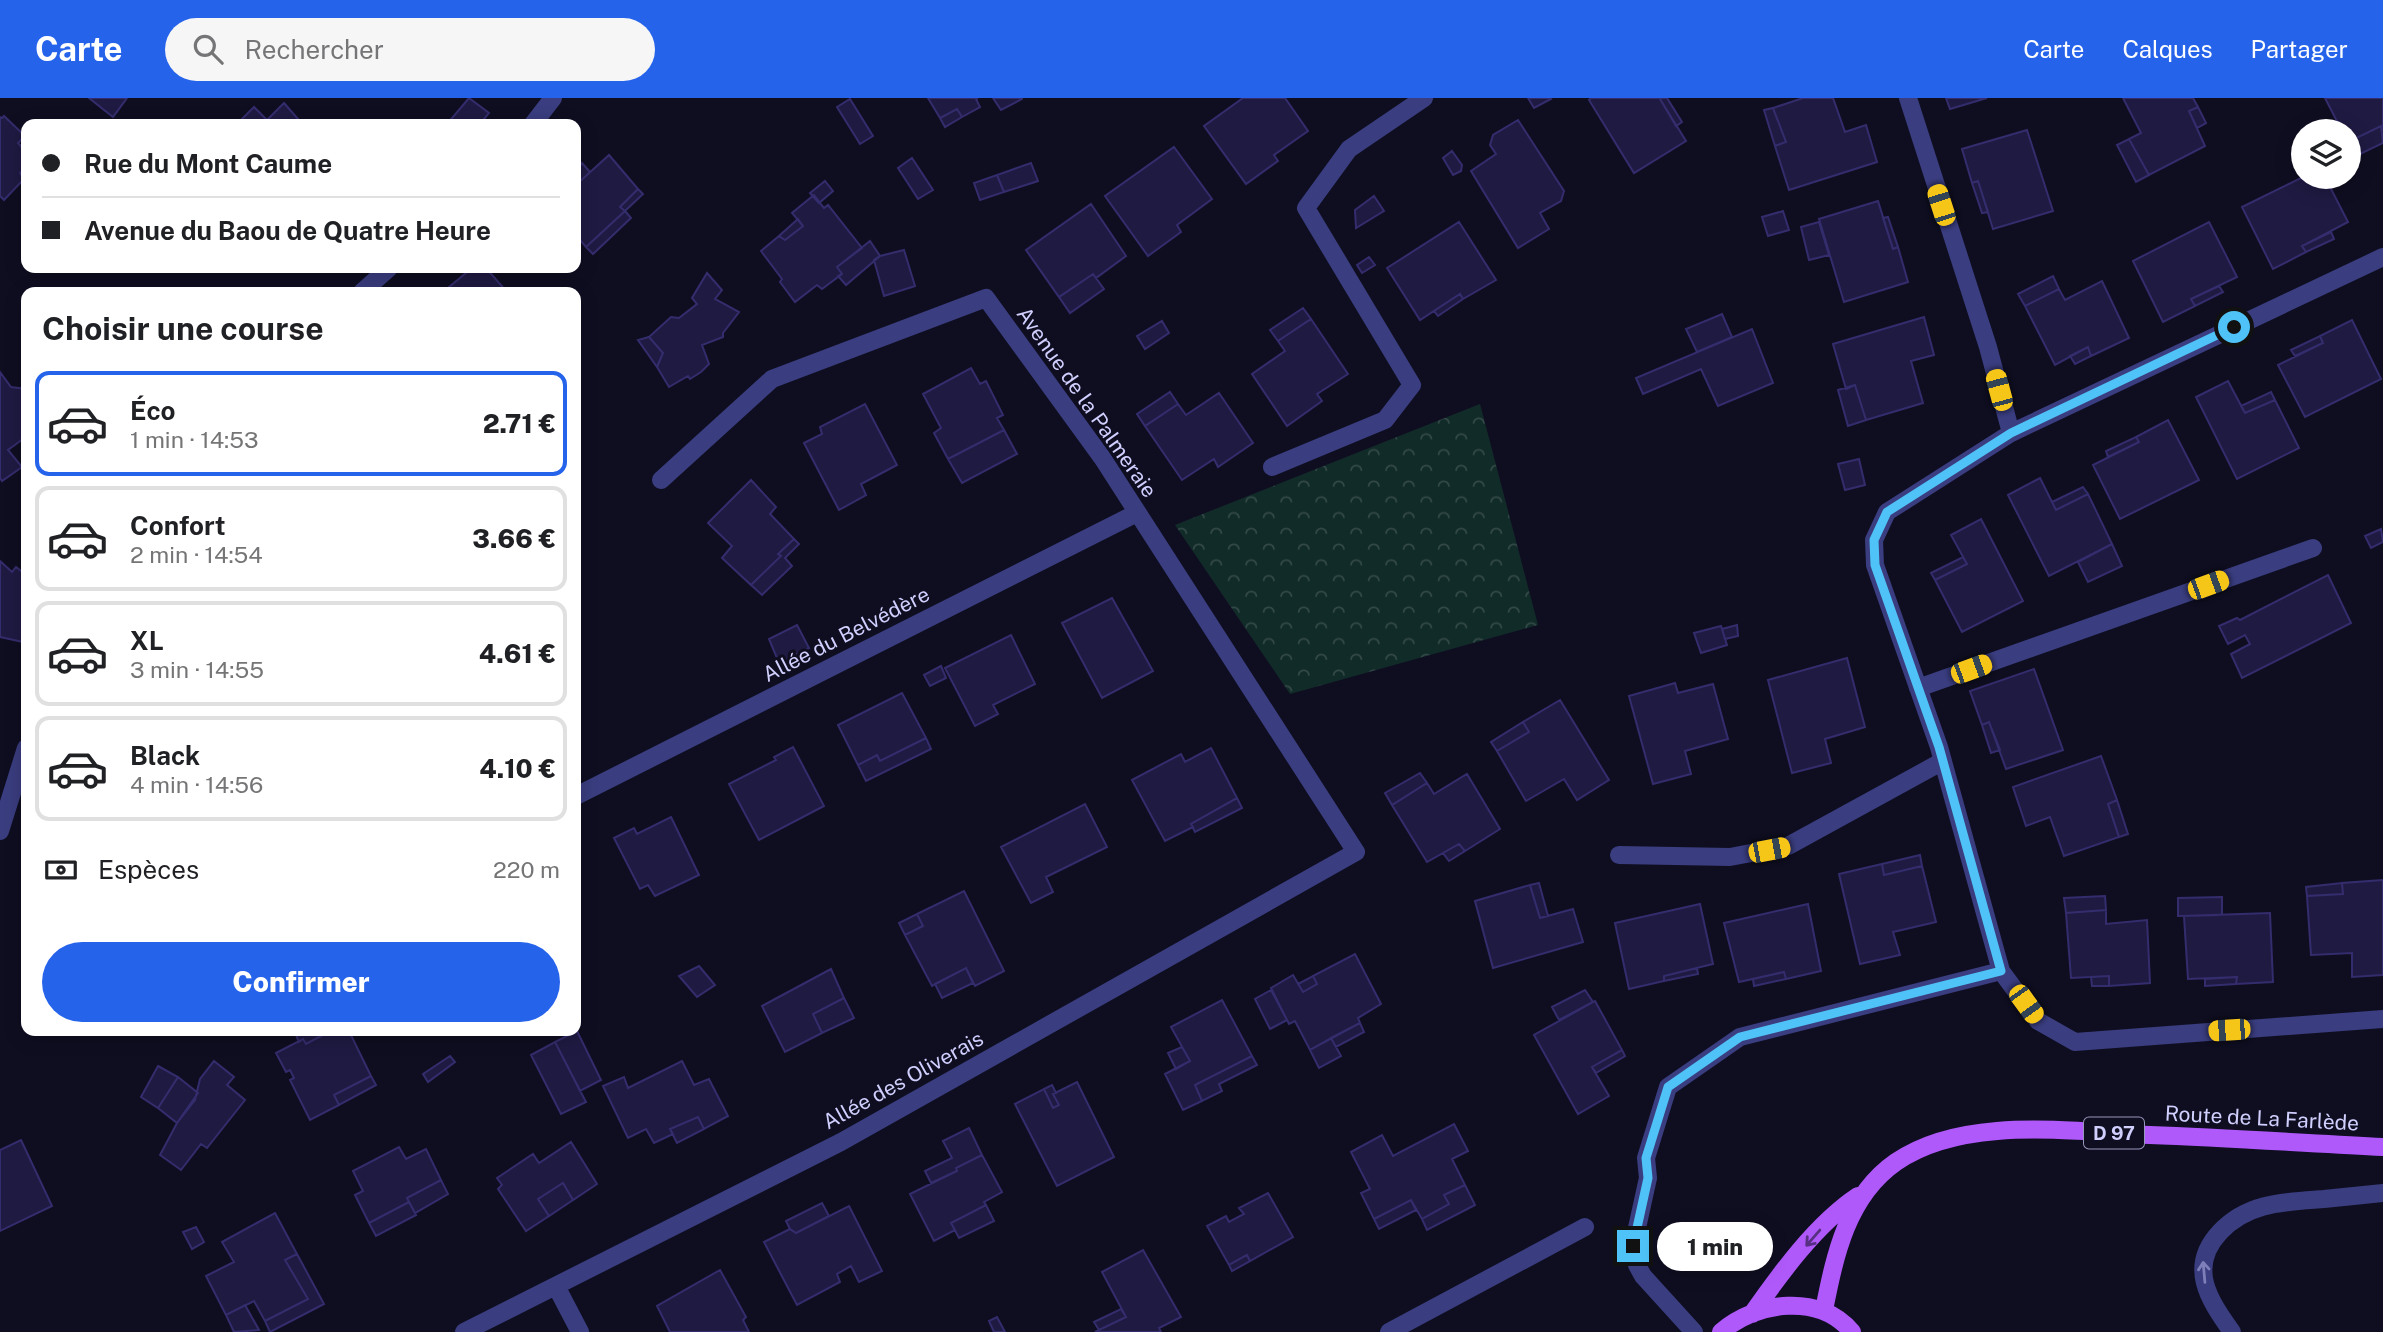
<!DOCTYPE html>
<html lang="fr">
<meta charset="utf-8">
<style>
body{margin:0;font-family:"Public Sans",sans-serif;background:#f6f6f6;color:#202124;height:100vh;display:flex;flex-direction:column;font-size:26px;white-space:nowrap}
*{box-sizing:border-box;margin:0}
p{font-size:23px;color:#757577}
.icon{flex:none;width:38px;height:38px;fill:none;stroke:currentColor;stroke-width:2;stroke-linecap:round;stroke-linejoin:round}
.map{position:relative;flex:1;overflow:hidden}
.panel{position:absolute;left:21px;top:189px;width:560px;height:749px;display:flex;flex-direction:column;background:#fff;border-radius:14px;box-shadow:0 4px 18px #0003}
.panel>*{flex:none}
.hud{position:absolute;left:21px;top:21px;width:560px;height:154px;border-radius:14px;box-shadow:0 4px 18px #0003;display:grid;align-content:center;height:154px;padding:0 21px;background:#fff}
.buttons{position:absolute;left:2291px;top:21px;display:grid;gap:14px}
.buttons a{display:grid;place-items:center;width:70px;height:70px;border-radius:50%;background:#fff;box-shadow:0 4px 18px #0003;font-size:35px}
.end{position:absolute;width:32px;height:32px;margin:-16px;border:9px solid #4fc3f7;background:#111;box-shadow:0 0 0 4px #111}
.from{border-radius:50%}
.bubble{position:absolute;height:49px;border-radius:24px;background:#fff;box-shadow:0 4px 18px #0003;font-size:23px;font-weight:800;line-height:49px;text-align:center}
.car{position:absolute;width:21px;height:42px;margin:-21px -10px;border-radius:9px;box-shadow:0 0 5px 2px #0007;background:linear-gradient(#f5c518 24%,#345 0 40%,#f5c518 0 76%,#345 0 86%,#f5c518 0)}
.hud b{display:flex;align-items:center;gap:24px;height:66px;font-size:26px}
.hud b+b{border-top:2px solid #e0e0e0}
.hud i{width:18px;height:18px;background:#202124}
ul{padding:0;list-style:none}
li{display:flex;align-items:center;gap:21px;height:105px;margin:0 14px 10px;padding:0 7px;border:4px solid #e0e0e0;border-radius:14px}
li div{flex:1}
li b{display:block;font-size:26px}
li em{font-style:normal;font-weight:800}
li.on{border-color:#2563eb}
li>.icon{width:63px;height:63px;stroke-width:1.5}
h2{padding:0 21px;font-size:32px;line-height:84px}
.pay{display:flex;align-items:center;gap:18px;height:77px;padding:0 21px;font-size:26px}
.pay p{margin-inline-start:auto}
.cta{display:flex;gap:14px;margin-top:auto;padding:14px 21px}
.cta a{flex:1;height:80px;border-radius:42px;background:#2563eb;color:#fff;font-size:28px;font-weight:800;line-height:80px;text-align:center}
header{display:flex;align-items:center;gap:42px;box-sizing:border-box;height:98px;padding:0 35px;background:#2563eb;color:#fff}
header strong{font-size:33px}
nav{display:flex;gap:38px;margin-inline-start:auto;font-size:24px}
.search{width:490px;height:63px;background:#f6f6f6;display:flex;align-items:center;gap:18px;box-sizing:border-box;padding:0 24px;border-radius:38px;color:#757577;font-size:26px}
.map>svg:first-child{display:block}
.forest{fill:url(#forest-crowns)}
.building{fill:#1f1a42;stroke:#342d6d;stroke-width:2}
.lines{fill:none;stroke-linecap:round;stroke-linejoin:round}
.street{stroke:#3a3d7f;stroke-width:18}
.primary{stroke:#b059fb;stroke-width:18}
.oneway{stroke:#573083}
.oneway2{stroke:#7e7fb8}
.route{stroke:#4fc3f7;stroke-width:9}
.labels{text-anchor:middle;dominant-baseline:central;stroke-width:6;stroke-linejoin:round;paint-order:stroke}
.shield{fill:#0f0e21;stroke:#9695bc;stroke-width:2}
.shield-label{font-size:19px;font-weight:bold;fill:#d0cffe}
.street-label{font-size:21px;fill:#d0cffe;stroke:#0f0e21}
</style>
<header>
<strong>Carte</strong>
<div class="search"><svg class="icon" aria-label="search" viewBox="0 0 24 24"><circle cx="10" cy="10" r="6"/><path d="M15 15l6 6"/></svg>Rechercher</div>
<nav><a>Carte</a><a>Calques</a><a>Partager</a></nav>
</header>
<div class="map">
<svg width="2383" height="1234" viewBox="0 0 2383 1234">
<defs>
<pattern id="forest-crowns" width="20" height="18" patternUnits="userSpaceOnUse" patternTransform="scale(1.75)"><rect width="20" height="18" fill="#112b28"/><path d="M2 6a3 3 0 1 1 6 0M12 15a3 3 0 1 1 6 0" fill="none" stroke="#334948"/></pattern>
</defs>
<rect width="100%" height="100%" fill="#0f0e21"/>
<!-- forest -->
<path class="forest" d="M1480 306 1538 527 1290 596 1175 427Z"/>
<!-- building -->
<path class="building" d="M89 0H127L113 19Z
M469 0 489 15 480 26H447Z
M928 0H978L976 1 980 9 962 19 957 11 940 20Z
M993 0H1022V1L1001 12Z
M1243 0H1285L1308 33 1274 57 1278 63 1246 86 1204 28Z
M1528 0H1550L1551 1 1534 10Z
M1591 0H1662L1660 1 1686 43 1634 75 1589 2Z
M1662 0H1667L1682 24 1676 28 1660 1Z
M1803 0H1833L1845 34 1866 27 1877 64 1789 92 1775 48 1786 44 1773 10Z
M1946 0H1987L1950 11Z
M2123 0H2193L2198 9 2189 13 2205 48 2149 77 2129 41 2141 35Z
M2325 0H2383V33L2381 28 2348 44V33H2342Z
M850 1 873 38 860 46 837 9Z
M284 5 298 21 293 26H237L254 9 267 22Z
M2198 9 2206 25 2197 30 2189 13Z
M1773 10 1786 44 1775 48 1764 12Z
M957 11 962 19 945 29 940 20Z
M4 18 25 38 18 45 26 54V69L20 75 24 81 4 102 0 98V19L2 20Z
M1518 22 1564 93 1561 103 1540 115 1549 131 1518 150 1471 73 1496 56 1490 47 1493 37Z
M2381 28 2383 45 2354 59 2348 44Z
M2027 32 2053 113 1993 131 1978 83 1972 85 1962 51Z
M2129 41 2149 77 2136 84 2117 47Z
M1174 49 1212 101 1177 127 1181 134 1148 158 1105 98Z
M1452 53 1462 67 1461 73 1453 77 1443 60Z
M609 57 638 91 620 109 625 113 586 149 576 137V87Z
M912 60 933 92 918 101 898 70Z
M582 65 590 74 576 87V71Z
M1031 65 1038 83 1004 94 997 77Z
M997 77 1004 94 980 102 974 85Z
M2303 79H2325L2348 124 2302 148 2306 154 2273 171 2242 109Z
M825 83 833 93 819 105 810 95Z
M1978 83 1988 114 1982 115 1972 85Z
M638 91 643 96 625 113 620 109Z
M814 97 824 110 828 107 862 150 837 169 842 176 822 191 817 187 795 204 780 184 782 181 761 153 779 138 785 142 803 128 792 115Z
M1374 98 1384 113 1356 130 1355 112Z
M1878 103 1893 151 1898 149 1908 184 1844 204 1819 121Z
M1091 106 1126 158 1096 180 1093 176 1059 199 1026 152Z
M625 113 631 120 593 156 586 149Z
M1783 113 1789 132 1768 138 1762 119Z
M1888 119 1898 149 1893 151 1883 120Z
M798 121 803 128 785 142 779 138Z
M1459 124 1496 182 1463 201 1460 196 1420 222 1387 170Z
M1819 124 1829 157 1809 162 1801 129Z
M2209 124 2237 179 2191 201 2195 208 2163 224 2133 163Z
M2331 134 2334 141 2306 154 2302 148Z
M870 143 880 158 846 187 838 178 842 176 837 169Z
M904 152 915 188 884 198 874 162 880 158Z
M1369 159 1375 167 1362 175 1357 167Z
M472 170H486L507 194H443Z
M707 175 722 192 715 201 739 214 723 235V239L702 247 709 266 701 274 690 281 688 278 669 289 657 269 663 255 649 239 671 219 679 220 697 206 692 200Z
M1093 176 1104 191 1070 215 1059 199Z
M2053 178 2059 191 2025 208 2018 196Z
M2102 183 2129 240 2091 258 2088 249 2055 267 2025 208 2059 191 2065 202Z
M2219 188 2223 194 2195 208 2191 201Z
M1460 196 1463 201 1438 218 1434 213Z
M1303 210 1311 221 1278 243 1270 232Z
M1722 216 1732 239 1697 254 1686 231Z
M1924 219 1934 257 1911 263 1923 305 1866 322 1855 287 1846 291 1833 246Z
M1311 221 1348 276 1317 296 1322 303 1287 328 1252 276 1285 253 1278 243Z
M2352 222 2381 281 2305 319 2278 267 2323 245 2320 238Z
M1162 223 1169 235 1145 251 1137 238Z
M1752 231 1773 285 1718 308 1701 271 1643 296 1636 280Z
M2320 238 2323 245 2295 258 2291 252Z
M649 239 663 255 657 269 638 242Z
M2088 249 2091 258 2075 266 2070 258Z
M971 270 980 286 986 283 1003 317 997 320 1004 332 948 361 934 335 941 330 923 296Z
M0 274 11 289 26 291V330L22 339 23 341 8 352 22 369 2 383 0 380Z
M2228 283 2245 315 2275 302 2299 350 2237 381 2196 299Z
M1855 287 1866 322 1848 328 1838 292Z
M1170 294 1178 306 1145 328 1137 316Z
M2271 294 2275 302 2245 315 2241 308Z
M1219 295 1253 345 1218 369 1214 361 1182 382 1145 328 1178 306 1186 317Z
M865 306 897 367 861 386 866 397 839 412 804 345 822 336 820 329Z
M2168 322 2199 382 2120 421 2093 367 2139 344 2136 339Z
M1004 332 1017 356 962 385 948 361Z
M2136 339 2139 344 2108 359 2106 353Z
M1859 361 1865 387 1845 392 1838 366Z
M2040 380 2056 412 2088 396 2112 446 2049 478 2008 397Z
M751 382 776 409 770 416 794 441 778 456 781 458 751 487 722 460 732 448 708 425Z
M2083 389 2088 396 2056 412 2052 404Z
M1981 421 2023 503 1962 534 1935 482 1967 466 1951 437Z
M2381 431 2383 444 2371 450 2365 438Z
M794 441 799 446 785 460 792 468 762 497 751 487 781 458 778 456Z
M2112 446 2122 468 2088 484 2078 464Z
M1963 459 1967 466 1935 482 1931 475Z
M0 463 12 474 16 469 26 477V535L23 544 0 539Z
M2328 477 2351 525 2242 580 2231 556 2250 546 2245 537 2228 546 2219 528 2237 520 2240 522Z
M1112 500 1153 573 1102 600 1062 525Z
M797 527 809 550 779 565 769 541Z
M1737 527 1738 538 1725 541 1722 531Z
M1721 528 1727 547 1701 555 1694 535Z
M1011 537 1035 586 993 607 998 616 975 628 945 570Z
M1847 560 1865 629 1825 641 1831 665 1792 675 1768 582Z
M941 568 946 580 930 588 924 577Z
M2034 571 2063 652 2006 671 1989 624 1982 627 1970 593Z
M1675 585 1678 595 1713 586 1728 641 1685 653 1691 676 1653 686 1629 598Z
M902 595 926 640 880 663 877 657 858 667 838 627Z
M1560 602 1609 682 1577 702 1564 681 1526 703 1497 653 1529 634 1523 624Z
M1523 624 1529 634 1497 653 1491 644Z
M1989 624 2000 652 1991 655 1982 627Z
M926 640 931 651 866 683 858 667 877 657 880 663Z
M793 649 824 708 759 742 729 686 776 662 774 659Z
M1211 650 1237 700 1191 726 1193 729 1165 743 1132 682 1181 656 1185 664Z
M2101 658 2117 702 2108 706 2119 739 2064 758 2050 719 2026 728 2013 689Z
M1420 675 1427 685 1392 707 1385 695Z
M1467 676 1500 731 1465 753 1459 746 1427 764 1392 707 1427 685 1434 696Z
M1237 700 1242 710 1195 734 1191 726Z
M2117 702 2128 736 2119 739 2108 706Z
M1085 706 1107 749 1046 779 1053 794 1031 805 1001 749Z
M671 719 699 777 655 798 648 787 640 791 614 740 634 730 637 736Z
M1459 746 1465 753 1449 763 1443 755Z
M1920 757 1922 768 1884 777 1882 766Z
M1882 766 1884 777 1922 768 1936 824 1893 834 1900 857 1860 866 1839 776Z
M2383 782V877L2352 879V855L2311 857 2307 798 2343 796 2342 785Z
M1539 785 1548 818 1540 820 1530 787Z
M2342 785 2343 796 2307 798 2306 789Z
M1530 787 1540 820 1573 811 1583 844 1493 870 1475 803Z
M964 793 1004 873 975 888 966 870 932 888 905 837 923 828 917 816Z
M2105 798 2106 812 2066 815 2064 800Z
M2222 799V817L2178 818V800Z
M1700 806 1713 866 1664 878V883L1629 891 1615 825Z
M1808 806 1821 873 1786 881 1784 874 1739 884 1724 825Z
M2106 812V826L2147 822 2150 885 2109 888V878L2071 880 2066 815Z
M2270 815 2273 884 2236 886 2237 879 2188 881 2184 818Z
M917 816 923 828 905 837 899 825Z
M1355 856 1381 906 1358 920 1360 925 1310 952 1295 923 1289 926 1271 890 1293 877 1303 894 1317 886 1313 878Z
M699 868 715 887 697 899 679 878Z
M966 870 973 885 942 900 935 886Z
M1697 870 1698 876 1664 883V878Z
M831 871 844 900 813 916 822 935 785 954 762 908Z
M1784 874 1786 881 1754 888 1753 881Z
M1313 878 1317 886 1303 894 1298 886Z
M2109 878V888H2092L2091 879Z
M2237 879 2236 886 2205 888V881Z
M1271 892 1287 922 1270 931 1255 901Z
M1585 892 1593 904 1559 922 1552 909Z
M844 900 854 920 822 935 813 916Z
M1222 902 1252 958 1195 987 1202 1003 1183 1012 1165 976 1190 963 1171 929Z
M1595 903 1622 952 1592 969 1609 998 1578 1016 1534 937Z
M1360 925 1364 934 1336 949 1331 940Z
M303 933H321L323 937 306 946 303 941 299 944 296 937Z
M321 933H349L371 978 334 997 339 1007 310 1022 290 982 294 980 290 972 286 974 276 955 303 941 306 946 323 937Z
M577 933 601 982 580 993 555 944Z
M1331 940 1341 958 1319 970 1310 952Z
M555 944 586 1004 561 1016 531 957Z
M1182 949 1190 963 1176 971 1168 955Z
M1622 952 1625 958 1596 975 1592 969Z
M450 958 455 964 428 984 423 976Z
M1252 958 1257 967 1219 986 1222 993 1202 1003 1195 987Z
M214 963 234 979 227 987 245 1002 207 1050 201 1046 181 1072 160 1057 177 1025 195 1002 200 981Z
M682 963 694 987 709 981 728 1018 704 1031 698 1019 670 1031 673 1036 654 1045 646 1031 628 1040 603 988 624 979 628 990Z
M158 968 178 979 158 1010 141 999Z
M371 978 376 987 339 1007 334 997Z
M178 979 198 995 177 1025 158 1010Z
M1077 984 1114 1059 1057 1088 1015 1006 1044 991 1053 1010 1059 1007 1053 996Z
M1052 987 1056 995 1053 996 1059 1007 1053 1010 1044 991Z
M698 1019 704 1031 677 1045 670 1031Z
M1454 1026 1468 1053 1452 1061 1465 1087 1444 1097 1449 1106 1422 1121 1411 1102 1374 1121 1361 1095 1370 1091 1351 1054 1382 1037 1393 1058Z
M969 1030 982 1057 956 1070 957 1073 931 1085 925 1073 952 1060 943 1043Z
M21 1042 52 1108 0 1133V1052Z
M571 1044 597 1086 573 1102 563 1085 538 1101 549 1118 526 1133 498 1091 502 1087 497 1080 533 1056 539 1065Z
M399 1049 406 1061 426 1051 441 1082 407 1100 409 1104 369 1125 355 1097 363 1093 353 1073Z
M982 1057 1002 1094 984 1104 986 1107 951 1125 955 1132 934 1143 910 1096 957 1073 956 1070Z
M441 1082 448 1096 415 1115 407 1100Z
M563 1085 573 1102 549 1118 538 1101Z
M1465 1087 1475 1107 1427 1132 1422 1121 1449 1106 1444 1097Z
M1268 1095 1293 1139 1250 1163 1247 1157 1229 1167 1207 1128 1226 1118 1229 1124 1244 1116 1239 1110Z
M1411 1102 1416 1112 1379 1131 1374 1121Z
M409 1104 416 1117 376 1138 369 1125Z
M822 1105 829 1118 796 1135 790 1131 786 1123Z
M986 1107 994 1123 959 1140 951 1125Z
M849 1108 882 1173 859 1184 851 1168 837 1176 840 1184 797 1207 764 1144 790 1131 796 1135Z
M275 1115 297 1156 285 1162 308 1201 265 1223 254 1203 226 1217 206 1178 234 1164 222 1144Z
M196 1129 204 1144 192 1151 183 1134Z
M1143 1152 1181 1219 1159 1230 1161 1234H1095L1126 1219 1102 1174Z
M297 1156 324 1206 270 1234 265 1223 308 1201 285 1162Z
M1247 1157 1250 1163 1232 1173 1229 1167Z
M720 1172 746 1219 743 1222 749 1234H670L657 1208Z
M245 1207 259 1232 234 1234 226 1217Z
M1121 1211 1126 1219 1099 1232 1094 1224Z
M997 1219 1005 1234H994L989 1223Z"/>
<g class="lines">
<!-- street -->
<path class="street" d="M533 26 553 0
M362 194 389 170
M2011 335 2383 159
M1272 369 1385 322 1412 287 1306 110 1349 51 1424 0
M1918 590 2313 450
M576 698 1137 415
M0 733 26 650
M1619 757 1730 759 1788 748 1943 663
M2001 873 2038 923 2075 944 2383 921
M556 1188 580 1234
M464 1234 841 1044 1356 754 1103 361 986 200 772 281 661 382
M1389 1234 1585 1129
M1694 1234 1643 1178 1637 1167 1633 1148 1648 1080 1646 1060 1668 989 1740 939 2001 873 1939 649 1875 467 1874 442 1887 414 2011 335 1988 249 1908 0
M2232 1234C2209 1202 2187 1169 2220 1134 2248 1104 2285 1104 2324 1101 2344 1099 2363 1097 2383 1095"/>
<!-- primary -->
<path class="primary" d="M1824 1212C1835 1157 1847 1098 1896 1064 1964 1017 2072 1034 2150 1037 2228 1040 2305 1045 2383 1049
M1752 1216C1780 1176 1816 1126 1858 1098
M1721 1234C1757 1203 1820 1195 1852 1234"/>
</g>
<!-- one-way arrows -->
<defs><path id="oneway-shaft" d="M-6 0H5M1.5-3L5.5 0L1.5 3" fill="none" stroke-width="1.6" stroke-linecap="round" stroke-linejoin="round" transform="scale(1.75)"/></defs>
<use class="oneway" href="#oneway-shaft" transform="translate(1813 1140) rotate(131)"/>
<use class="oneway2" href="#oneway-shaft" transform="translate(2204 1174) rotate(-95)"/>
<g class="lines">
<!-- route -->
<path class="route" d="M1633 1148 1648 1080 1646 1060 1668 989 1740 939 2001 873 1939 649 1875 467 1874 442 1887 414 2011 335 2234 229"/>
</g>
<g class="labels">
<!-- shield labels -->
<rect class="shield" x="2084" y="1019.5" width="60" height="31" rx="5"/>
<g class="shield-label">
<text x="2114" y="1035">D 97</text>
</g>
<!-- street labels -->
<g class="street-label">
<text transform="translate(1087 304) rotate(55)">Avenue de la Palmeraie</text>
<text transform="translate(846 536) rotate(-27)">Allée du Belvédère</text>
<text transform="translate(903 982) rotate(-29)">Allée des Oliverais</text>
<text transform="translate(2262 1020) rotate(3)">Route de La Farlède</text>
</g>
</g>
</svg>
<div class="buttons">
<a><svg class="icon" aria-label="layers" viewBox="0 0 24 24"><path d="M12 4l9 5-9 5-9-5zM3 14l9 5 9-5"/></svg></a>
</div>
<i class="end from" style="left:2234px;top:229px"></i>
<i class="end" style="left:1633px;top:1148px"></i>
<div class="bubble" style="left:1657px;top:1124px;width:116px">1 min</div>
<i class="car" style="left:1941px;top:107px;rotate:342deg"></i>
<i class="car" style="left:1999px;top:292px;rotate:345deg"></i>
<i class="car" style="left:2208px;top:487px;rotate:70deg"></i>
<i class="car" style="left:1971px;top:571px;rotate:70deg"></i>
<i class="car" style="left:1769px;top:752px;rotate:79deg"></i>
<i class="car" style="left:2026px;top:906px;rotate:144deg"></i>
<i class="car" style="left:2229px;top:932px;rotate:266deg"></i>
<div class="hud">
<b><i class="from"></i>Rue du Mont Caume</b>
<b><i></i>Avenue du Baou de Quatre Heure</b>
</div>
<section class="panel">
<h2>Choisir une course</h2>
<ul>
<li class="on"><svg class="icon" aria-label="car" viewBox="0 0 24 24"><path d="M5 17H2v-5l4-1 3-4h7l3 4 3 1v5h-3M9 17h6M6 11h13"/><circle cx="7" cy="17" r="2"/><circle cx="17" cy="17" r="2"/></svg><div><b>Éco</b><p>1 min · 14:53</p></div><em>2.71 €</em></li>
<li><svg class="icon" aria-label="car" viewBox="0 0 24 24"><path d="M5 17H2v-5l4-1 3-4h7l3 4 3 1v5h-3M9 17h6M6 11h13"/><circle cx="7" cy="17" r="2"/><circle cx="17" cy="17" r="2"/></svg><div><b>Confort</b><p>2 min · 14:54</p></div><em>3.66 €</em></li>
<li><svg class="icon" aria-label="car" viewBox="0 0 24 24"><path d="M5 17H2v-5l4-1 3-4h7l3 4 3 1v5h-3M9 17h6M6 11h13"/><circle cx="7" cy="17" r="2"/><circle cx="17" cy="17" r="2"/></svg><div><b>XL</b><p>3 min · 14:55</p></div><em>4.61 €</em></li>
<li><svg class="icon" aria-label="car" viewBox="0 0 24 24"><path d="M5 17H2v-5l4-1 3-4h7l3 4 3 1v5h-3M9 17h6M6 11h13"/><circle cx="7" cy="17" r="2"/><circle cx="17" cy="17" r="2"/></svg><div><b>Black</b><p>4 min · 14:56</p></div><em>4.10 €</em></li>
</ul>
<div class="pay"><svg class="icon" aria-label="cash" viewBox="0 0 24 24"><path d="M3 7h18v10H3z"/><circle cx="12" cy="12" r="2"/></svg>Espèces<p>220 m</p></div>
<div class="cta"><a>Confirmer</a></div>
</section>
</div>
